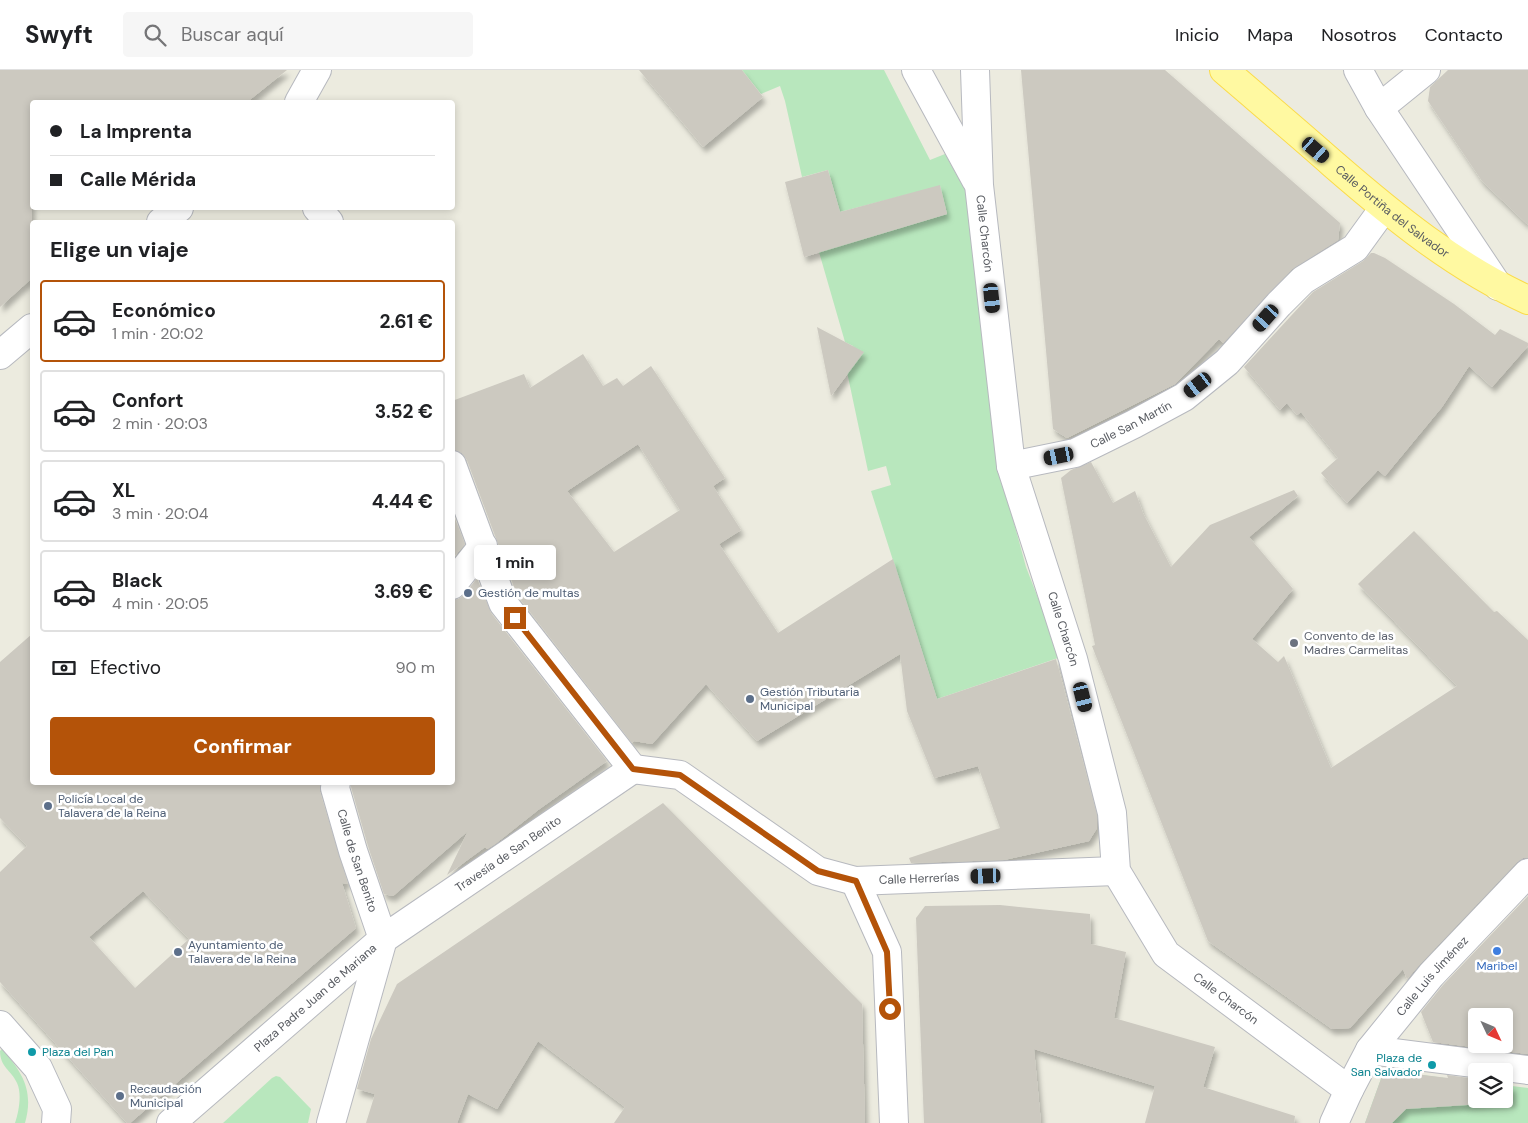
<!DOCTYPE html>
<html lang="es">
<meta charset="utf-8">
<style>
body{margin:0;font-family:"DM Sans",sans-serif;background:#f6f6f6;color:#202124;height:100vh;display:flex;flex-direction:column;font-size:19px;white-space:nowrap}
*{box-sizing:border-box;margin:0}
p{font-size:16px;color:#757577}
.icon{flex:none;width:28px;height:28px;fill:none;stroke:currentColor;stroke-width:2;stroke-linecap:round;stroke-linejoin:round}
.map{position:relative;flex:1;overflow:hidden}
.drawer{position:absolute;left:30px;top:150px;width:425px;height:565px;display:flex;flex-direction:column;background:#fff;border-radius:5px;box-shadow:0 2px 8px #0003}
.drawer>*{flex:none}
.banner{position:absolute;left:30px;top:30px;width:425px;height:110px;border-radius:5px;box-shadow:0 2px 8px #0003;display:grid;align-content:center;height:110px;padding:0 20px;background:#fff}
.needle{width:32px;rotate:134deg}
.buttons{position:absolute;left:1468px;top:938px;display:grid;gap:10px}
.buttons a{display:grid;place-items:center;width:45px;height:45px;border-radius:5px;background:#fff;box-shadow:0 2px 8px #0003;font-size:25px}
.end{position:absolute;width:22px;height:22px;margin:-11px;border:6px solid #b45309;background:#fff;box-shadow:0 0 0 2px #fff}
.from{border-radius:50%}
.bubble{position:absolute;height:35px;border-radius:5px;background:#fff;box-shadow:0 2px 8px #0003;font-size:16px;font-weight:700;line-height:35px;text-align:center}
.car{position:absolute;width:15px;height:30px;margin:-15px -8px;border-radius:6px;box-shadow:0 0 4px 1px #0007;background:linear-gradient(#222 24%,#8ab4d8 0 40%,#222 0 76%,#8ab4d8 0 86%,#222 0)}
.banner b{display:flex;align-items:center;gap:18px;height:48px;font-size:19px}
.banner b+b{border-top:1px solid #e0e0e0}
.banner i{width:12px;height:12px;background:#202124}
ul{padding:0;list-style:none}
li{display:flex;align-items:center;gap:15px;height:82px;margin:0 10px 8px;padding:0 10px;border:2px solid #e0e0e0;border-radius:5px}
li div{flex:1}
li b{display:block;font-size:19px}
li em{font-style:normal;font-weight:700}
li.active{border-color:#b45309}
li>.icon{width:45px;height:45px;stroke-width:1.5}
h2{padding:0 20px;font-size:22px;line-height:60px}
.pay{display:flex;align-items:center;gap:12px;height:55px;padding:0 20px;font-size:19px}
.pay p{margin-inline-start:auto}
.action{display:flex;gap:10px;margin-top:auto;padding:10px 20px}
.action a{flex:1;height:58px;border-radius:5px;background:#b45309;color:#fff;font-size:20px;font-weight:700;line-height:58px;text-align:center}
header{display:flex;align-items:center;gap:30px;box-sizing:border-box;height:70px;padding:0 25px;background:#fff;border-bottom:1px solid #e0e0e0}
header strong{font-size:24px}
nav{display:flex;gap:28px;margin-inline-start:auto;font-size:18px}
.search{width:350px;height:45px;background:#f6f6f6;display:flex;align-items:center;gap:12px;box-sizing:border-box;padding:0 18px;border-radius:5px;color:#757577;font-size:19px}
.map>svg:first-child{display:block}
.green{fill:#b8e7bd}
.building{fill:#ccc9c0;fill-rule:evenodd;filter:url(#shadow)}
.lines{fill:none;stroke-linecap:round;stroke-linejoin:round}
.pedestrian-casing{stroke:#b7b9bf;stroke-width:30}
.minor-casing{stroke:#b7b9bf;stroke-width:30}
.primary-casing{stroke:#fbdb49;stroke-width:30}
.pedestrian{stroke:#fff;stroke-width:28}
.minor{stroke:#fff;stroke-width:28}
.primary{stroke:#fff9a1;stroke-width:28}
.route{stroke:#b45309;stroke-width:6}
.service-dot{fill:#5c6f8a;stroke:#fff;stroke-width:2}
.worship-dot{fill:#6b7280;stroke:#fff;stroke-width:2}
.shop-dot{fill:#3f7fe0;stroke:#fff;stroke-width:2}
.culture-dot{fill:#0f9aa8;stroke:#fff;stroke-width:2}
.labels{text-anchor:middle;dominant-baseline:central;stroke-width:5;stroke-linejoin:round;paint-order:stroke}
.street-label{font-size:12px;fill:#585b61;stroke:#fff}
.service-label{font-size:12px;fill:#4e5e75;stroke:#fff;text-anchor:start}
.worship-label{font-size:12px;fill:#5b616d;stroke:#fff;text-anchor:start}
.shop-label{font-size:12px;fill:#366cbe;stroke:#fff}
.culture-label{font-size:12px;fill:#0d838f;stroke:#fff;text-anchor:start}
</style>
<header>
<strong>Swyft</strong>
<div class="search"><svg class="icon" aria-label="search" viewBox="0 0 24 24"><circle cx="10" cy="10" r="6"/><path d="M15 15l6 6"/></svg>Buscar aquí</div>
<nav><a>Inicio</a><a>Mapa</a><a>Nosotros</a><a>Contacto</a></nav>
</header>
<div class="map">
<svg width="1528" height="1053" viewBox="0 0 1528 1053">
<defs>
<filter id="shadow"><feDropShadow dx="3" dy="5.5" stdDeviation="2.5" flood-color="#0004"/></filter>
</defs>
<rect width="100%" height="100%" fill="#ecebdf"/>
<!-- green -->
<path class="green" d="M742 0H884L930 90 945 84 964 118 976 152 1000 381 1011 442 1026 497 1050 559 1058 588 937 629 871 421 891 415 886 396 868 401 847 302 854 295 858 288 853 276 845 272 819 182 947 144 940 116 840 142 828 100 802 107 785 31 780 16 761 24Z
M2 979C23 1003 34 1021 25 1053H15C19 1042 22 1023 17 1013 11 1000 0 997 0 981Z
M1391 1001 1476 1012V1029H1504V1015L1528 1018V1053H1365L1382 1006Z
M276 1006 280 1007 311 1039 308 1053H223L272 1008Z"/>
<!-- building -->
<path class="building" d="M0 0H287L247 32H32V208L0 237Z
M639 0H742L763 27 703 77Z
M1021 0H1165L1340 153 1338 170 1292 199 1223 273 1219 269 1175 314 1067 368 1053 359Z
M1448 0H1528V155L1482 111 1428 31 1430 17Z
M828 100 840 142 940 115 947 144 804 187 785 112Z
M1371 183H1374L1385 188 1454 234 1495 265 1500 259 1528 273V276L1492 317 1469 296 1442 337 1385 406 1378 400 1347 433 1321 403 1338 388 1301 342 1297 345 1287 333 1280 340 1244 297 1313 222 1363 191Z
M817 257 864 282 831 326Z
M583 284 603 316 617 308 623 316 651 296 725 408 713 416 741 460 719 474 778 563 893 489 937 629 1056 589 1097 745V758L1089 771 1004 790 911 793 909 788 1000 758 978 696 934 708 907 641 900 584 757 671 706 614 652 674 634 671 632 673 517 525 467 390 462 383 452 380V331L524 304 530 318ZM638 374 680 440 614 482 567 421Z
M1091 392 1113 433 1135 421 1143 443 1171 497 1210 455 1294 420 1298 426 1249 467 1293 519 1252 569 1278 592 1284 586 1331 698 1457 616 1358 514 1414 461 1494 542 1497 541 1528 570V788H1523L1517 792 1420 894 1407 909 1403 899 1350 958 1332 959 1208 871 1092 576 1095 575 1061 408 1071 400Z
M452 441 465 474 452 489Z
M477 508 491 543 607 691 538 740 495 774 487 779 485 777 447 805 468 761 393 826 384 824 368 776 351 717V712H452V530L458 529 464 525Z
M32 564V712H320V722L348 814 342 813 356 858 130 1053H127L0 912V802L27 776 0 748V592ZM143 821 189 869 135 918 89 867Z
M663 733 862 934 865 1053H614L625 1037 538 971 497 1039 468 1024 457 1053H366L375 1024 357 1019 371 969 397 914Z
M1528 826V984L1433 972 1421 942 1443 915ZM1476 946H1504V974H1476Z
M1000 835 1090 844 1091 874 1126 882 1114 948 1215 977 1203 1017 1295 1046 1294 1053H1145L1155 1016 1034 979 1041 1053H924L916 848 925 836Z
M1391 1001 1448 1008 1447 1005 1476 1009V1029H1504V1015L1513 1016V1032L1406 1039 1392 1053H1365L1382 1006Z"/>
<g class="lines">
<!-- pedestrian casing -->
<g class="pedestrian-casing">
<g id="pedestrian">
<path id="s1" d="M171 1053 383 869"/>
<path d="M331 1053 383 869"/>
</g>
</g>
<!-- minor casing -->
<g class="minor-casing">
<g id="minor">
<path d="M916 0 976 110"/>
<path id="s2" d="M975 0 979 115 1011 396 1073 589 1112 743 1116 801 1166 884 1349 1020"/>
<path d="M1358 0 1379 38 1498 216"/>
<path d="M299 32 317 0"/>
<path d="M1379 38 1426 0"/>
<path d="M317 138 329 152"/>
<path d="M161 152 179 138"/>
<path d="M0 285 32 258"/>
<path d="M452 395 503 533 633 699"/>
<path id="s3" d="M1011 396 1075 383 1134 354 1184 327 1227 292 1279 234 1303 210 1355 178 1384 138"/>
<path d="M452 515 483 476"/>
<path id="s4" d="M633 699 680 705 818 801 855 811 1116 801"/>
<path id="s5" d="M336 712 335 718 353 781 383 869 633 699"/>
<path d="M855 811 887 882 894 1053"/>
<path d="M0 955 38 998 57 1039 56 1053"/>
<path d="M1370 980 1528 1000"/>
<path id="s6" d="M1334 1053 1349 1020 1370 980 1431 905 1528 803"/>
</g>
</g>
<!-- primary casing -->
<g class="primary-casing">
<g id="primary">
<path id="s7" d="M1224 0C1260 31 1297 62 1333 94 1393 146 1455 197 1528 230"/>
</g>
</g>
<!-- pedestrian -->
<use href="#pedestrian" class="pedestrian"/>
<!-- minor -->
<use href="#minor" class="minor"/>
<!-- primary -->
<use href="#primary" class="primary"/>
</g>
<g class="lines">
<!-- route -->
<path class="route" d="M515 548 633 699 680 705 818 801 856 811 887 882 890 939"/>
</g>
<!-- markers -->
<g class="service-dot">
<circle cx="468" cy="523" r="5"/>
<circle cx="750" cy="629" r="5"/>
<circle cx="48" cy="736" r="5"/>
<circle cx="178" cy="882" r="5"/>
<circle cx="120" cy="1026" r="5"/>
</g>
<circle class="worship-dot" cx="1294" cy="573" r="5"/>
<circle class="shop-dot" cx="1497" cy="881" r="5"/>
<g class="culture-dot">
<circle cx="32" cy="982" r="5"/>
<circle cx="1432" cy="995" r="5"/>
</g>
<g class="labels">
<!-- street labels -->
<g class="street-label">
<text stroke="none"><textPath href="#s7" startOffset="220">Calle Portiña del Salvador</textPath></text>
<text stroke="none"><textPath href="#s2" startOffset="164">Calle Charcón</textPath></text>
<text stroke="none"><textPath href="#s3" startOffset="128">Calle San Martín</textPath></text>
<text stroke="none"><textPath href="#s2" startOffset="569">Calle Charcón</textPath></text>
<text stroke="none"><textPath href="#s5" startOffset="316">Travesía de San Benito</textPath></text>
<text stroke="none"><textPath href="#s5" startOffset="82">Calle de San Benito</textPath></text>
<text stroke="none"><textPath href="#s4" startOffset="318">Calle Herrerías</textPath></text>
<text stroke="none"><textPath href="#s6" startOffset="178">Calle Luis Jiménez</textPath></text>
<text stroke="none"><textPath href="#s1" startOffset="191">Plaza Padre Juan de Mariana</textPath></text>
<text stroke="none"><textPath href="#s2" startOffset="989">Calle Charcón</textPath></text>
</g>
<!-- service labels -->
<g class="service-label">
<text x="478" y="523">Gestión de multas</text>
<text x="760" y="622">Gestión Tributaria<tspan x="760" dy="14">Municipal</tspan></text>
<text x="58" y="729">Policía Local de<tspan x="58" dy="14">Talavera de la Reina</tspan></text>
<text x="188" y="875">Ayuntamiento de<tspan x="188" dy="14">Talavera de la Reina</tspan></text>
<text x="130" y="1019">Recaudación<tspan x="130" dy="14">Municipal</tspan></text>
</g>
<!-- worship labels -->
<g class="worship-label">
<text x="1304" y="566">Convento de las<tspan x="1304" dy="14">Madres Carmelitas</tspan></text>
</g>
<!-- shop labels -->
<g class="shop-label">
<text x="1497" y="896">Maribel</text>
</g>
<!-- culture labels -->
<g class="culture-label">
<text x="42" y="982">Plaza del Pan</text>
<text x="1422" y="988" text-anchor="end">Plaza de<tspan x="1422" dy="14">San Salvador</tspan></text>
</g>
</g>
</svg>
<div class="buttons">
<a><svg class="needle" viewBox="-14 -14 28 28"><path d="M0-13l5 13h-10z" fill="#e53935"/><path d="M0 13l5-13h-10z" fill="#757577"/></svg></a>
<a><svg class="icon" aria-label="layers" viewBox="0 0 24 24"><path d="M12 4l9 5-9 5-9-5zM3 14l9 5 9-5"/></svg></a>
</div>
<i class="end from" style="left:890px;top:939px"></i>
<i class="end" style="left:515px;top:548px"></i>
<div class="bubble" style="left:474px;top:475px;width:82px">1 min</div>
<i class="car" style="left:1316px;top:80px;rotate:131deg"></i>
<i class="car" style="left:992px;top:228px;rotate:174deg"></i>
<i class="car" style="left:1266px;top:248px;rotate:222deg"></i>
<i class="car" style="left:1198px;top:315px;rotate:232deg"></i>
<i class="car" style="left:1059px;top:386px;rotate:258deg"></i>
<i class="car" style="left:1083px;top:627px;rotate:166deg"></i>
<i class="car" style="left:986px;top:806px;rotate:268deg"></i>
<div class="banner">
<b><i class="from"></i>La Imprenta</b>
<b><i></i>Calle Mérida</b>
</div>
<section class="drawer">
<h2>Elige un viaje</h2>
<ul>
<li class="active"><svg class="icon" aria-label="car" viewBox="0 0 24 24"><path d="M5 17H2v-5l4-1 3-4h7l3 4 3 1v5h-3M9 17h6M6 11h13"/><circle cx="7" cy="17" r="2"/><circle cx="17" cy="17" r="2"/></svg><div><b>Económico</b><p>1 min · 20:02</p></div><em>2.61 €</em></li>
<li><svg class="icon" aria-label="car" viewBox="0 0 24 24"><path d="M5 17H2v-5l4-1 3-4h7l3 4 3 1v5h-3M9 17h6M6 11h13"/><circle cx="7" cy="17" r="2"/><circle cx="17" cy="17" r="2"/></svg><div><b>Confort</b><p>2 min · 20:03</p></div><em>3.52 €</em></li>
<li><svg class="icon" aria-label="car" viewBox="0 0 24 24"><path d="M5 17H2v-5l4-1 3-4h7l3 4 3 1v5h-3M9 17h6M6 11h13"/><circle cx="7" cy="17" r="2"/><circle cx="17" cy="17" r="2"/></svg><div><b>XL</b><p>3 min · 20:04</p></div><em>4.44 €</em></li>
<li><svg class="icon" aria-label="car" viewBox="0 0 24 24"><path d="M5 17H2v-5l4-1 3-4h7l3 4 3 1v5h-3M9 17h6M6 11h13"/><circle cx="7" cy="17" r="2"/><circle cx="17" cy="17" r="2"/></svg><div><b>Black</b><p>4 min · 20:05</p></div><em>3.69 €</em></li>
</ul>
<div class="pay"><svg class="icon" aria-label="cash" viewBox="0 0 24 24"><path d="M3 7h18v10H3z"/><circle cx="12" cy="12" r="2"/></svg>Efectivo<p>90 m</p></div>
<div class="action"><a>Confirmar</a></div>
</section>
</div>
